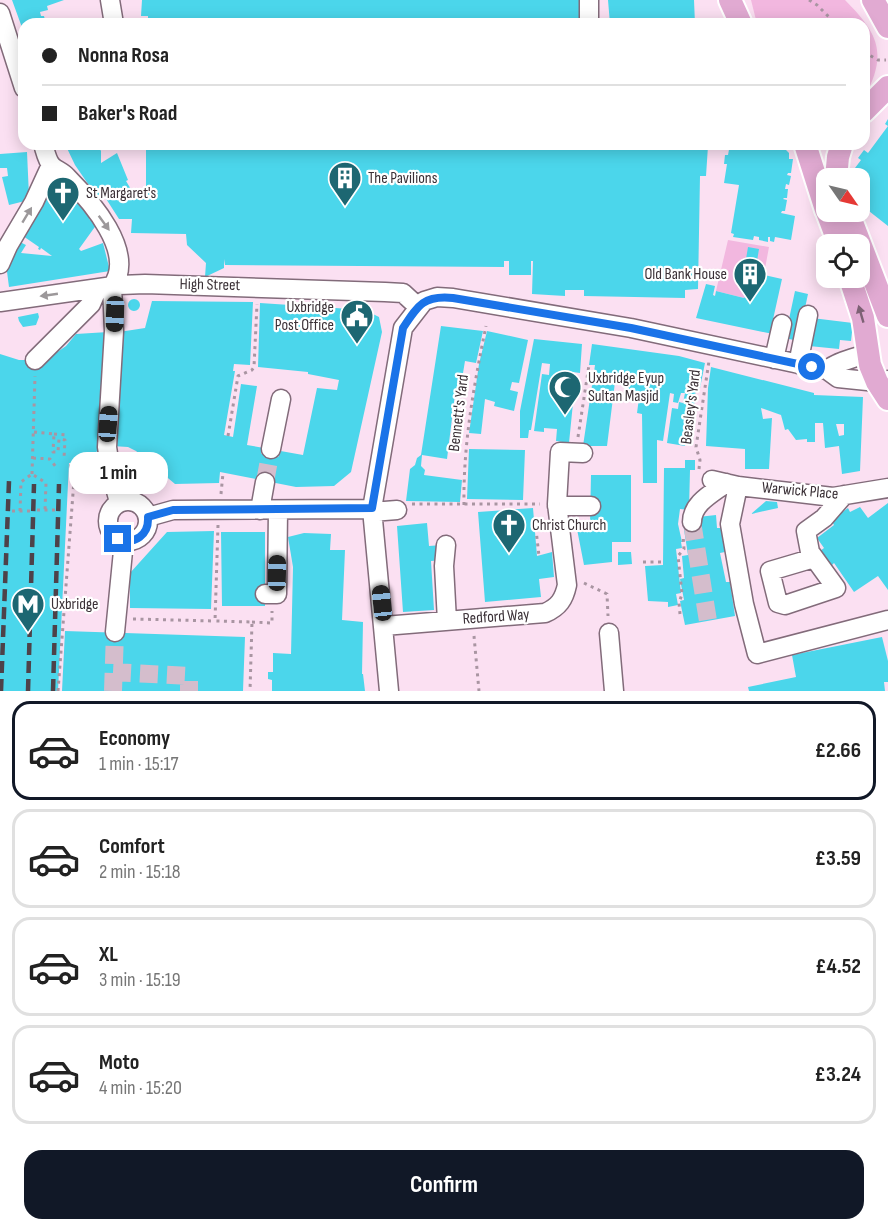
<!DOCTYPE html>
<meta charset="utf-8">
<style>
body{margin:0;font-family:"Sofia Sans Condensed",sans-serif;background:#f2f2f2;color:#222;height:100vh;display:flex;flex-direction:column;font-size:22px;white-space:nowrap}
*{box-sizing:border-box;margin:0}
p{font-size:20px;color:#767676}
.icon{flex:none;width:33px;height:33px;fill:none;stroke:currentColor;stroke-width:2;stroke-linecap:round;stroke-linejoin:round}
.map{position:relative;height:691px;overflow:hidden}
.panel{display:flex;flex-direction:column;background:#fff;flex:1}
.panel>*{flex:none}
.banner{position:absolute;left:18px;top:18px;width:852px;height:132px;border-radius:18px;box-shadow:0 3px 15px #0003;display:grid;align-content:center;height:132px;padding:0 24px;background:#fff}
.needle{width:39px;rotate:124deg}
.tools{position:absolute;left:816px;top:168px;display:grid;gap:12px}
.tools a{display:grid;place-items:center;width:54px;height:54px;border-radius:12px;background:#fff;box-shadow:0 3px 15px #0003;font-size:30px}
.end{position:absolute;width:27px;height:27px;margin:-14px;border:8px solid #1a73e8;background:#fff;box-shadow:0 0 0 3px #fff}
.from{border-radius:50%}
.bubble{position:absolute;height:42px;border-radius:18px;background:#fff;box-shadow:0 3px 15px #0003;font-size:20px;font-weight:700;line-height:42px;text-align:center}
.car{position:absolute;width:18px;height:36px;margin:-18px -9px;border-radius:8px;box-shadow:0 0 4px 2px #0007;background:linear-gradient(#222 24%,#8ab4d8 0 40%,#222 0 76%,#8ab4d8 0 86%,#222 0)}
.banner b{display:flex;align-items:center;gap:21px;height:57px;font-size:22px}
.banner b+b{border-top:2px solid #e0e0e0}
.banner i{width:15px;height:15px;background:#222}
ul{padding:10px 0 0;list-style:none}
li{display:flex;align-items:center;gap:18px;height:99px;margin:0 12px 9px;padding:0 12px;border:3px solid #e0e0e0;border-radius:18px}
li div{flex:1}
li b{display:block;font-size:22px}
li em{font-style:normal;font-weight:700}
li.current{border-color:#111827}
li>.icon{width:54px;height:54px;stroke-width:1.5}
.button{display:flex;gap:12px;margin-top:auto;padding:12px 24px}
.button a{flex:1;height:69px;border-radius:18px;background:#111827;color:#fff;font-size:24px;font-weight:700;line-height:69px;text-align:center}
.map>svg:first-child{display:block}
.green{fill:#f2b7df}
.building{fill:#4bd6eb;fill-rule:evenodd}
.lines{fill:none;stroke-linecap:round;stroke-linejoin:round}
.minor-tunnel{stroke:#d4bdcc;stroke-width:18;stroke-dasharray:18 9;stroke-linecap:butt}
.minor-casing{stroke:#826b7a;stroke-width:21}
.major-casing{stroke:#fff;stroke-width:26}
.path{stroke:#a995a2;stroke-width:3;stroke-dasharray:3 4.5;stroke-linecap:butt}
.minor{stroke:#fff;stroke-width:18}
.major{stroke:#e1aad2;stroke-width:22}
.rail{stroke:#4e4249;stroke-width:4.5;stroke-dasharray:12 6;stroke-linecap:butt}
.oneway{fill:#9c989a}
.oneway2{fill:#7d6174}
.route{stroke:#1a73e8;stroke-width:8}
.labels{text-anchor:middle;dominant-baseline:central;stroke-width:4.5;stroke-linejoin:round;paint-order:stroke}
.poi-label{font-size:16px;fill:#3a3036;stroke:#fff;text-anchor:start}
.street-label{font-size:16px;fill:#3a3036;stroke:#fff}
</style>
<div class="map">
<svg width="888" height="691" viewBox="0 0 888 691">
<rect width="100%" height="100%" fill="#fbe0f2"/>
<!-- green -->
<path class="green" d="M751 0H845C879 34 888 54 864 98V24H757Z
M728 240 769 247 764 274H760L755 295 748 294 744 298 716 291Z"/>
<!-- building -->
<path class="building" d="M12 0H64L47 6 48 10 40 12 41 16H44L46 24H24V33Z
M142 0H581V24H148V16H141Z
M608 0H694L695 24H610Z
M888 119V226L860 204 864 198 860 195V178H855L852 176 854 173 852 172 861 160 858 158 864 150 868 153 888 126 885 124Z
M65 144H97L101 151V163L117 153 128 180 126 181 132 191H146V144H701V146H708L706 176H700L698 289 685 290V298L584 296V290H565V296L532 294 533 261H531V275H509V261H504V267L225 265 224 259V268L205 277 206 263 187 245 186 234 131 233 132 219H119L103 194 97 197 75 165Z
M730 144H764V146L772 147V144L779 145V148L785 149 789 153V159H793L791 173H788L787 175 791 176 789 185 786 184 785 189H788L787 198H784L783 199 787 200 785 211H782L781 213 795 216 791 240 775 237 774 242 770 241V237H768V242L759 240V237L754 236 753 240 733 237 734 234 731 233 739 185 724 183 727 164H724L725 155H728Z
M27 152 29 196 25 201 9 205 2 177 8 176 7 168H0V154Z
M55 186 88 208 91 215 89 219 97 224 79 249 81 251 103 243 110 271 9 287 6 264 20 242 26 245 21 253 52 256 41 248 40 250 38 249 39 247 23 236Z
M748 247 759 249 757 261 746 259Z
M760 274 782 279 772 324H775L773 334 696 318 706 284 715 286 713 295 715 296 716 291 744 298 748 294 755 295Z
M795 291 808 294 798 341 785 338Z
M128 305a6 6 0 1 1 12 0a6 6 0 1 1-12 0Z
M152 301 253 302 250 365 234 364 233 371H235L224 435 233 437 241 384 257 386 247 445 303 455 317 388 337 390 339 380 308 374V372L258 367 260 303 365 310 379 317 382 332 351 472 334 486 296 487 220 472 219 483 175 484 136 451 128 447 112 446 119 332 145 328Z
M38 313 39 317 36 325 23 327 19 321 18 317Z
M812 318 853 323 851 341 840 340 839 349 809 346Z
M441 326 483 331 476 363 465 361 461 385 464 386 463 396 455 394 447 459 422 455 421 466 425 470 424 475 462 480 460 502 406 501 410 469 415 465 417 458 421 455Z
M487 331 528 340 519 383 512 382 510 390 518 392 514 411 494 406 495 402 485 399 481 434 469 433 479 364Z
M108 332 102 449 73 463H69L58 691H0V354L19 360H32L53 355 66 346 76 334Z
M534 339 582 344 580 373 565 371 561 396 560 402 573 403 569 443 556 441 557 429 544 428V432L534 431 542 374 549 375 550 364 542 363 531 430H529L528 438H520V411Z
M592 344 679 356 705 363 700 388 696 387 693 416H690L685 446 667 443 672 408 678 409 679 402 683 403 685 393H681L678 403 673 402 674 394 670 393 663 441 657 440V483H643L642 414 637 413 639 398 624 397 625 384 615 382 607 446H583L595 365H589Z
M711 367 814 393V395L863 397 860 471 842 474 839 446 825 448 823 423H815V442H807V439L796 440 788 429 785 430 781 415 761 408 763 419 772 418 769 469H745V449L706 446 708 388ZM836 424H844V435L839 436Z
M569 390 576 391 574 400 568 399Z
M469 449 525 450 523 500 467 499Z
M685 460H695V470H690L689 510 680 509 678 524 682 542H681L682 548 676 549 681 593 676 594 678 605 668 607V602L648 601 645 566 663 565 664 468H685Z
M591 475H631V542H612V562L584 565 576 524H590Z
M766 501 777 502 778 508 751 514Z
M888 503V590L878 576 854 592 834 563 831 566 820 551 824 548 817 538 834 525 831 520 848 508 850 512 860 507 868 518Z
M533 508 537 556 552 552 554 577 539 579 541 597 485 602 478 512Z
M716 515 717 528H721L725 552 720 553 726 582H730L735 616 685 625 680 601 684 600 680 579 684 578 682 556 688 555 683 523 698 521V517Z
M427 523 429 546 442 545 443 560 431 561 434 610 403 612 397 526Z
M214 531 211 609 130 608V573L167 532Z
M221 532H265V606H222Z
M304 533 331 534 330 550H345L342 620 363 622 362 674H363L365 691H272V680L268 679V672H273V653L291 654 293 567 288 537Z
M618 552H631L632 564 618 565Z
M65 631 245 637 243 691H62Z
M882 637 888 661V682H884L885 691H749L748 687 796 677 792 655Z"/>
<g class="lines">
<!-- minor-tunnel -->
<path class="minor-tunnel" d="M265 482 271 449
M692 522 708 621
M113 672 189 676V691
M113 691 115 632"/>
<!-- minor casing -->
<g class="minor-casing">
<path id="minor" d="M110 0 114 24
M589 0V24
M0 13 24 88
M43 144C45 150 47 161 52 166 56 170 63 172 67 177 90 200 137 253 112 286
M0 264 8 246 34 202 51 165
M112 286 114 331 107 447 111 473 119 502
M0 302 120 285 145 284 385 292 403 293 416 305
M774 359 782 324
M35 360 91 304 98 288
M798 364 808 315
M827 370C839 360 855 359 869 352
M271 449 281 399
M712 480 738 486 833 497 888 488
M738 486 730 524 744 604 757 654 888 620
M108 521a20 20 0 1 1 40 0a20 20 0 1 1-40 0Z
M557 506H591
M260 510 265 482
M372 512 397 510
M148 517 173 510 372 509
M692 522C692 503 713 493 726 483
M446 545 444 566 447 621
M814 558 770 571 778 603 785 605 836 588 810 552 806 531 824 518 844 495
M265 594H277L278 510
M384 626 545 613C559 607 564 599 567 585L557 504 560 452 583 453
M115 632 124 541
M609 633 614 691
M389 691 372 509 403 328 424 301 437 297 453 298 631 328 827 370 838 378 877 382 888 380"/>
</g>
<!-- major casing -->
<g class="major-casing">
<path id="major" d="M730 0 741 24
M873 0 888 27
M864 111 888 87
M805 144 826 210
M836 178 838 157 842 144
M827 212 839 244
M848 212 888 316
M850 278 863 318 870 365 877 382 888 399"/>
</g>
<!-- path -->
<path class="path" d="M809 0 817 5 836 24
M864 52 878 60H886
M34 432 54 434 53 452H58L59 439 65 440 64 458
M54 434 67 435
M228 436 238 376 252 370 254 367 257 304
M578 437 589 365
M33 458 50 459 56 467
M69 466 94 470
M699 469 700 460 696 447 709 361
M32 474 35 376
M221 494 223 473
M412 504H540
M464 505C463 444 474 385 486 326
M37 510H55
M12 511H30
M20 511 21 482 32 474 46 483 45 510
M535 521 539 556
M218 525 215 621 252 622 250 691
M643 562H663
M584 583 607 594 608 616
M680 614 679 603 682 594 678 556 684 549 683 535
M133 619 215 621
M252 622 272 623V611
M474 636 479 691
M58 691 75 467"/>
<!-- minor -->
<use href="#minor" class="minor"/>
<!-- major -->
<use href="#major" class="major"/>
<!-- rail -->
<path class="rail" d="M1 691 9 481
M28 691 34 484
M53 691 59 484"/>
</g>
<!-- one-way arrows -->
<defs><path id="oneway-solid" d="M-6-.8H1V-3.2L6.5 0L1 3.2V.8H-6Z" transform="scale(1.5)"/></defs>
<g class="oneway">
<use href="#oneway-solid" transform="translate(27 215) rotate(-59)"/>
<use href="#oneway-solid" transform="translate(104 223) rotate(54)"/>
<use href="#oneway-solid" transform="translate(49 295) rotate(172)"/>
</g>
<use class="oneway2" href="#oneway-solid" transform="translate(861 314) rotate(-106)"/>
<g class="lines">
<!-- route -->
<path class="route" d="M118 539C135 545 149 535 148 517L173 510 372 508 403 328C418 305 424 295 453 298L631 328 812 367"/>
</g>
<!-- icons -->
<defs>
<g id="building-pin" transform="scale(1.725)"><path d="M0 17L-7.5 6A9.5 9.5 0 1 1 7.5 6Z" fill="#1d6772" stroke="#fff"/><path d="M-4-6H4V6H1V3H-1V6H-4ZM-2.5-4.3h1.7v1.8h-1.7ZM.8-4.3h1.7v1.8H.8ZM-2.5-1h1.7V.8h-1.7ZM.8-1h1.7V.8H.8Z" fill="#fff"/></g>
<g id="church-pin" transform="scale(1.725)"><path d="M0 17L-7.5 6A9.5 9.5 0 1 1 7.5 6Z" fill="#1d6772" stroke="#fff"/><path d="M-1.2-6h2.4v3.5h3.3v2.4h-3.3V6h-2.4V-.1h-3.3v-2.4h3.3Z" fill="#fff"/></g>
<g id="civic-pin" transform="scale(1.725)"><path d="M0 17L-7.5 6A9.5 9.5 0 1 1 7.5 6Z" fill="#1d6772" stroke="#fff"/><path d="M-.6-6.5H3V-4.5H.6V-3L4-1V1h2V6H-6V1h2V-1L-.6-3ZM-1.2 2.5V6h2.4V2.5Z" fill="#fff"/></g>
<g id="mosque-pin" transform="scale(1.725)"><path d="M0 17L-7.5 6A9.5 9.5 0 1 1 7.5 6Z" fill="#1d6772" stroke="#fff"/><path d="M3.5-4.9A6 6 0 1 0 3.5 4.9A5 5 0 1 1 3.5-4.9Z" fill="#fff"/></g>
<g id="metro-pin" transform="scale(1.725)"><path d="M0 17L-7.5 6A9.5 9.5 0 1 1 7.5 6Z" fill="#1d6772" stroke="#fff"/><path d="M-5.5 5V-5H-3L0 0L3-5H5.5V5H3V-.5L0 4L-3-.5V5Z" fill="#fff"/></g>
</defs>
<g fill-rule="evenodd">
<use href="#building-pin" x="345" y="178"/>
<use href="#church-pin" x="63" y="193"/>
<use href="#building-pin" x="750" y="274"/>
<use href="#civic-pin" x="357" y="316"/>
<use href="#mosque-pin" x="565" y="387"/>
<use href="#church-pin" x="509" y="525"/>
<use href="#metro-pin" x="28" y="604"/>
</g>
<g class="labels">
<!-- poi labels -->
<g class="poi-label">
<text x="368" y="178">The Pavilions</text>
<text x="86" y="193">St Margaret's</text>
<text x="727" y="274" text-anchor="end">Old Bank House</text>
<text x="334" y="307" text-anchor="end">Uxbridge<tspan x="334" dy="18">Post Office</tspan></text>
<text x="588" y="378">Uxbridge Eyup<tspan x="588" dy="18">Sultan Masjid</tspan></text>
<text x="532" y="525">Christ Church</text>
<text x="51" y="604">Uxbridge</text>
</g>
<!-- street labels -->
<g class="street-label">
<text transform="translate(210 285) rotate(1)">High Street</text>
<text transform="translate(691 407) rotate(-83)">Beasley's Yard</text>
<text transform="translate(459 413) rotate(-83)">Bennett's Yard</text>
<text transform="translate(800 491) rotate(5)">Warwick Place</text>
<text transform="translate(496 617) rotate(-4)">Redford Way</text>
</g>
</g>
</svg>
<div class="tools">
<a><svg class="needle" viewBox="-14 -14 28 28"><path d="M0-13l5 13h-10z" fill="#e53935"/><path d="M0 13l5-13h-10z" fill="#767676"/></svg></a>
<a><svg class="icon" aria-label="locate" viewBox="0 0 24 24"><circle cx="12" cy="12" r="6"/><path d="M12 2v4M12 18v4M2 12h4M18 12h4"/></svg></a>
</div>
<i class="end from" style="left:812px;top:367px"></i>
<i class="end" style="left:118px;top:539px"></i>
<div class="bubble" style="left:69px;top:452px;width:99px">1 min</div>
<i class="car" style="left:115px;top:314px;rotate:182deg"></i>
<i class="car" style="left:108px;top:424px;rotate:4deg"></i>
<i class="car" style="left:277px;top:573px;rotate:1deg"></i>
<i class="car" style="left:382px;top:603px;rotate:354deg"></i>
<div class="banner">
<b><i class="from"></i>Nonna Rosa</b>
<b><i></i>Baker's Road</b>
</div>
</div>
<section class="panel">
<ul>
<li class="current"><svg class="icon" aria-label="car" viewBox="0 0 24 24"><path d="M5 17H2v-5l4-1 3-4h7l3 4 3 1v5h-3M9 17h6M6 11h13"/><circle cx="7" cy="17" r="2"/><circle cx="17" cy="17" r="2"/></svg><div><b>Economy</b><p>1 min · 15:17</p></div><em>£2.66</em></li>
<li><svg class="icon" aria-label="car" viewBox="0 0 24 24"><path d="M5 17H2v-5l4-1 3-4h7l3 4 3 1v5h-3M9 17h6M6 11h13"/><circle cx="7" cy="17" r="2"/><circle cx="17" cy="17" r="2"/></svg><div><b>Comfort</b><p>2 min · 15:18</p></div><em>£3.59</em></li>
<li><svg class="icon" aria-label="car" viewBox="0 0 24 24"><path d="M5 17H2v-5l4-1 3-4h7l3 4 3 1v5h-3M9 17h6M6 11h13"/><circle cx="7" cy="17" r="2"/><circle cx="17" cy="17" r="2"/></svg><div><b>XL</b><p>3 min · 15:19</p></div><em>£4.52</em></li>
<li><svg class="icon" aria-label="car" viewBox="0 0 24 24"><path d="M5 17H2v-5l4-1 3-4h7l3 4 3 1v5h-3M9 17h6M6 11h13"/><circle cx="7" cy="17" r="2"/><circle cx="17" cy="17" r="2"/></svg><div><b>Moto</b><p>4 min · 15:20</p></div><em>£3.24</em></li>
</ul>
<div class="button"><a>Confirm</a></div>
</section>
